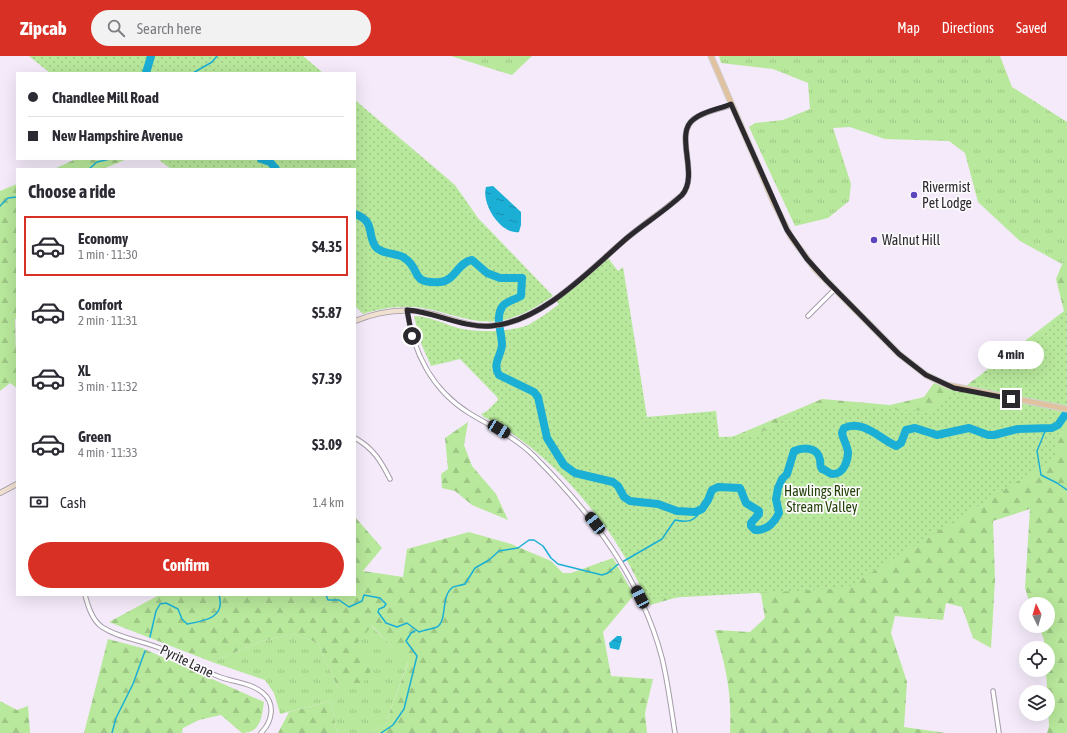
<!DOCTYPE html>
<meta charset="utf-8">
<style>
body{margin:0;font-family:"Asap Condensed",sans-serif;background:#f2f2f3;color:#2b2b33;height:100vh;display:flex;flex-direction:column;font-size:15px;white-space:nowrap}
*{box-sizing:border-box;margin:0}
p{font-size:13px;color:#7c7c81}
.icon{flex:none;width:22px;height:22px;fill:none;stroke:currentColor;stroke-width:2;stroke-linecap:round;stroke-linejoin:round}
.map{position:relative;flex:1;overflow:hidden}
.details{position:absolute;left:16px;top:112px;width:340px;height:428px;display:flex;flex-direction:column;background:#fff;border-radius:0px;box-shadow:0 4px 16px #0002}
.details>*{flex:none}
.banner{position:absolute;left:16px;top:16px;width:340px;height:88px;border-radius:0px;box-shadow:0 4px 16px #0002;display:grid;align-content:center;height:88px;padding:0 12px;background:#fff}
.needle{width:26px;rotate:355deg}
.fabs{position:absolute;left:1019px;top:541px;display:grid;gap:8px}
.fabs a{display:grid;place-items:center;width:36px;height:36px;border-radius:50%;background:#fff;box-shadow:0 4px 16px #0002;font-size:20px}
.end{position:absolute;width:18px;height:18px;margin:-9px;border:5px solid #2c292e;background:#fff;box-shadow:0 0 0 2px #fff}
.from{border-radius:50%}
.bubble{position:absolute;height:28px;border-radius:14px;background:#fff;box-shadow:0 4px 16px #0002;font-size:13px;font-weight:700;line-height:28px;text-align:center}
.car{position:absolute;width:12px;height:24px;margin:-12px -6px;border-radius:5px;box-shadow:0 0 3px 1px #0007;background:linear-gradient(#222 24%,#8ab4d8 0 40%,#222 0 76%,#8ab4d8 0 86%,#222 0)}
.banner b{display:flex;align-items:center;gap:14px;height:38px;font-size:15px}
.banner b+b{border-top:1px solid #e1e1e2}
.banner i{width:10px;height:10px;background:#2b2b33}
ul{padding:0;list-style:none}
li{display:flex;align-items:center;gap:12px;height:60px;margin:0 8px 6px;padding:0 4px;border:2px solid transparent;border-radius:0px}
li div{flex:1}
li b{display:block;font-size:15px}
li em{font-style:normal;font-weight:700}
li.active{border-color:#d93025}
li>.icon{width:36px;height:36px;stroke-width:1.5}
h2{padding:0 12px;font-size:18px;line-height:48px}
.pay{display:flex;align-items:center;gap:10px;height:44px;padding:0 12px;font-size:15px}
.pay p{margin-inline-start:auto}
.primary-button{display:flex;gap:8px;margin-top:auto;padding:8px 12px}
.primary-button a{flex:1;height:46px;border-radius:24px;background:#d93025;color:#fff;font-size:16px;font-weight:700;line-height:46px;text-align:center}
header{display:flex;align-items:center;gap:24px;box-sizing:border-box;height:56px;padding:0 20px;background:#d93025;color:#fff}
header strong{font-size:19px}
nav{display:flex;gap:22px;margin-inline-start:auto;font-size:14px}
.search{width:280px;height:36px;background:#f2f2f3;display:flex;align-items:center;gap:10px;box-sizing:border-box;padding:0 14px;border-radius:22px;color:#7c7c81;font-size:15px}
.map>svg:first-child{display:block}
.grass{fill:url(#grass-tufts)}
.forest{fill:url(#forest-firs)}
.park{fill:url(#park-dots)}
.water{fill:url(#water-ripples)}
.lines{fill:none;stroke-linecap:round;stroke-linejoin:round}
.stream{stroke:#1bafd6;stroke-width:1.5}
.river{stroke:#1bafd6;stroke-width:8}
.street-casing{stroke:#a49ba9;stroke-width:5.5}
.secondary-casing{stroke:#a49ba9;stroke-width:6}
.primary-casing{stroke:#d1d0d1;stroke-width:7}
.street{stroke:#fff;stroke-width:3.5}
.secondary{stroke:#efe0d0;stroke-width:4.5}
.primary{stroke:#e0c2a0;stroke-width:5}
.route{stroke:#2c292e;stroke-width:5}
.poi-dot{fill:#5c46be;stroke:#fcfafd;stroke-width:1.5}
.labels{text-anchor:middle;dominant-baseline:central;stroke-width:3.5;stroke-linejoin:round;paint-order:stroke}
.poi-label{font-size:14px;fill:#2c292e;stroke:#fcfafd;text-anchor:start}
.park-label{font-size:14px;fill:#1f3f02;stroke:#fcfafd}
.street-label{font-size:14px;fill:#2c292e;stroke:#fcfafd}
</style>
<header>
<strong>Zipcab</strong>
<div class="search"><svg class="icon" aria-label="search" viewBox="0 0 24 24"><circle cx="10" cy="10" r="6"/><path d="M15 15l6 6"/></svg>Search here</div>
<nav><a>Map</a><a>Directions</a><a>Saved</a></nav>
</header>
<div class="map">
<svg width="1067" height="677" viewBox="0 0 1067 677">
<defs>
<pattern id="grass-tufts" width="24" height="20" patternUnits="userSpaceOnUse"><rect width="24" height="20" fill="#b8e89b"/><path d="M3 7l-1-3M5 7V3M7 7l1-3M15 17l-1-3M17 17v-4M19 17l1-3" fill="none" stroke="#9ec786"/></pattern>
<pattern id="forest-firs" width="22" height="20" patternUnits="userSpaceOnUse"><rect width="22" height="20" fill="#b8e89b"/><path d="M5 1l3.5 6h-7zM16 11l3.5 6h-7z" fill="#9ec786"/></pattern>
<pattern id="park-dots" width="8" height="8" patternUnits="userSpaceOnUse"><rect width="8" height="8" fill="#b8e89b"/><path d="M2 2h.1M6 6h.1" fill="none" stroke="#9ec786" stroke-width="1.8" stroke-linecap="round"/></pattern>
<pattern id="water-ripples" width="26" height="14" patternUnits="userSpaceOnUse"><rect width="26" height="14" fill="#1bafd6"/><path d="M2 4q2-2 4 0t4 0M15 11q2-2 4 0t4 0" fill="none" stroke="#188eae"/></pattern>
</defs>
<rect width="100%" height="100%" fill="#f4eaf9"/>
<!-- grass -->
<path class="grass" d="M451 0H532L512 19Z
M719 0H1000L1012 31 1067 66V201H1065L1062 208 1020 185 978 146 965 97 949 85 885 83 850 71 833 72 851 128 849 145 828 162 795 170 749 71 755 67 783 64 810 53 808 27 773 13 721 7Z
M371 570 408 606 385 669 369 677H337L331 645 280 658 274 637 265 624 212 606 262 585 293 578 318 587 338 632 353 592Z"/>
<!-- forest -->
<path class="forest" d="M76 103H127L103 113H54Z
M17 128V260L15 264 17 332 10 327 0 335V135Z
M1065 201H1067V677H1047L1049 670 1046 614H1048V592H1044V584L1039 570H1048V548H1030L1025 532 1030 453 993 465 995 524 991 592 973 582 962 551 946 547 943 564 895 560 891 577 907 626 904 671 946 677H730C732 637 726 611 715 574L750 576 765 562 761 538 740 529 689 538 650 549 630 510 607 471 564 420 511 373 481 358 632 282 641 366 720 386 822 343 890 349 924 341 934 327 958 336 1064 255 1056 223Z
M468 366 464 389 472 410 496 438 508 464 472 449 455 435 442 432 441 418 448 413 445 382Z
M355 461 382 492 363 515 403 521 407 493 469 476 511 488 551 505 563 517H571L613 502 634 539 603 576 611 620 653 623 645 657 647 677H369L385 669 408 607 372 570 353 592 374 610 362 629 338 632 318 587 293 578 262 585 212 606 109 566 159 539H355Z
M108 583 142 592 264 646C262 660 261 677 242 677L221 659 199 664 183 672 182 677H84Z
M0 645 17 654 28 650 30 677H0Z
M331 645 337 677H278L289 656Z"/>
<!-- park -->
<path class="park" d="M29 0H303L323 17H50Z
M355 44 455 129 478 162 553 240C538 250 522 260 504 264 475 270 451 257 423 252 402 249 383 252 363 258L355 250V113H171L158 103H355Z
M608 202 618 215 623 211 647 361 716 355 719 381 754 380 808 350 934 355 954 337 1002 345 963 337 1067 257V367L1053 385 1058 400 847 532 649 543C614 472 554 396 482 360L498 344 497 341 460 303 431 310 420 285 414 260C428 260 442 267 455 271 473 277 511 276 528 269 539 263 549 256 559 248L556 245Z"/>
<!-- water -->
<path class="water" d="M493 130 521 156V169L519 176C501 179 481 148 486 131Z
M617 580H621L622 583 619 594 610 592 609 587Z"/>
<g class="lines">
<!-- stream -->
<path class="stream" d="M193 17 212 6 217 0
M89 113 97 106 110 103
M0 150 8 142 17 141
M1046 373 1037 395 1041 419 1057 427 1067 434
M326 539 328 544H339L349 551 362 545 364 539 380 542 386 548 384 551 379 553 378 556 386 567 397 571 407 567 419 576C424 574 432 573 437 571 448 564 440 540 453 531 456 530 462 529 465 528L475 512 489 504 499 495 518 492 529 484H534L543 490 551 502 558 508 602 519 608 517 617 509 662 483 675 464C689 467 695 465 702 453
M150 581 156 555 160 548 166 547 178 553 182 563 187 568C204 565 226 562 219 539
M112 677 116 662 133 628 145 595
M381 677 393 669 404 653 417 600 406 585 411 577 415 575"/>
<!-- river -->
<path class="river" d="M146 17 151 0
M261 103 270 106 276 113
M355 158C375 165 367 177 375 190 380 198 395 197 403 201 423 213 408 228 440 226 455 225 458 206 472 204L487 217 500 222H522L521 240C515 244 506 245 502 251 495 262 502 277 502 289 501 300 492 308 499 319L534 336 538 341 547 382 564 409 575 417 613 426 618 430 624 441 630 445 658 448 677 455 695 456 702 453 708 444 712 434 718 431 740 432 746 447 759 455V458L751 467V470L755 474C767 475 774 467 779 457L776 443 778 432 782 423 787 418 794 395C804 391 818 391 820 404 821 408 819 409 822 413 826 414 829 418 833 418 844 418 848 404 848 396 847 389 843 383 842 377L844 372C863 363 880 383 896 390L901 387 906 374 915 372 937 379 969 372 988 379H994L1018 373 1052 372 1058 369 1067 356"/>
<!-- street casing -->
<g class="street-casing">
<path id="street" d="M407 254C413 296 432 334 469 357 492 371 515 381 534 400 592 458 641 522 662 602 668 627 671 652 675 677
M808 260 835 233
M355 382C373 392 381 405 390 423
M85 539C88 550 92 564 102 571 120 583 142 584 162 593 182 601 200 614 220 621 233 626 252 627 263 637 276 648 272 666 261 677
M993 635 999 677"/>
</g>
<!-- secondary casing -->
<g class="secondary-casing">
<path id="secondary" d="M355 265C380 255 405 251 432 258 450 262 466 270 485 270 538 271 589 214 627 182 645 167 665 154 682 139 700 119 673 78 694 63 704 55 720 53 731 49
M0 437 17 428"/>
</g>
<!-- primary casing -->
<g class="primary-casing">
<path id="primary" d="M711 0 774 147 791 181 815 213 899 298 926 319 947 329 1067 353"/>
</g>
<!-- street -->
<use href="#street" class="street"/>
<!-- secondary -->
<use href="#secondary" class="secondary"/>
<!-- primary -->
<use href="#primary" class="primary"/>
</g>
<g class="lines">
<!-- route -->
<path class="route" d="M412 280 407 254C436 256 462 272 491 270 542 266 590 214 627 182 645 167 665 155 682 139 700 119 673 77 694 63 704 55 720 53 731 48L787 174 807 203 826 224 899 298 926 319 954 332 1011 343"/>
</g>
<!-- markers -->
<g class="poi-dot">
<circle cx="914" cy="139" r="4"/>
<circle cx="874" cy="184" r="4"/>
</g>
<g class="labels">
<!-- poi labels -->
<g class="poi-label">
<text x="922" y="131">Rivermist<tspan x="922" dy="16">Pet Lodge</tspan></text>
<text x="882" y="184">Walnut Hill</text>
</g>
<!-- park labels -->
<g class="park-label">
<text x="822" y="435">Hawlings River<tspan x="822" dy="16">Stream Valley</tspan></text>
</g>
<!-- street labels -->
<g class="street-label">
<text transform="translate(187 605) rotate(26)">Pyrite Lane</text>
</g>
</g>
</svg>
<div class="fabs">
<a><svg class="needle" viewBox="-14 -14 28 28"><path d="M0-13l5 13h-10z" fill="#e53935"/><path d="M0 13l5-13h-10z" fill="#7c7c81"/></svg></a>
<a><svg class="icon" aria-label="locate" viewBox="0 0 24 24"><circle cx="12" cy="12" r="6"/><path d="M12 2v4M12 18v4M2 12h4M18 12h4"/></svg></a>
<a><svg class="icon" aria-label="layers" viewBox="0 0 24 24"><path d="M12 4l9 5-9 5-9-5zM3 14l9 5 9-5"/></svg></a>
</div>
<i class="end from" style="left:412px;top:280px"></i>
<i class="end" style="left:1011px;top:343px"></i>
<div class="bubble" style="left:978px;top:285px;width:66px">4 min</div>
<i class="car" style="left:499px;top:373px;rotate:121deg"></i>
<i class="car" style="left:595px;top:467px;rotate:322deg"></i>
<i class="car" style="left:640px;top:541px;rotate:333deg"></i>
<div class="banner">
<b><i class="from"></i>Chandlee Mill Road</b>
<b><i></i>New Hampshire Avenue</b>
</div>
<section class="details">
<h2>Choose a ride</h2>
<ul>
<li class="active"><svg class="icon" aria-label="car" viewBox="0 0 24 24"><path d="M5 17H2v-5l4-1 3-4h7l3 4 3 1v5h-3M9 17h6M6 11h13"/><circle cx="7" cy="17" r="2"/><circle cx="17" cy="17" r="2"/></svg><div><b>Economy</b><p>1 min · 11:30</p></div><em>$4.35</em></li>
<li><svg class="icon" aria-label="car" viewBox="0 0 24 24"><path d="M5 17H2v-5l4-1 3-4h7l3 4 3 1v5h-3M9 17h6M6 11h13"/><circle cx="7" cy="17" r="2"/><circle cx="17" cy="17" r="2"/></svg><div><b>Comfort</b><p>2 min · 11:31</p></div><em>$5.87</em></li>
<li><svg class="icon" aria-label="car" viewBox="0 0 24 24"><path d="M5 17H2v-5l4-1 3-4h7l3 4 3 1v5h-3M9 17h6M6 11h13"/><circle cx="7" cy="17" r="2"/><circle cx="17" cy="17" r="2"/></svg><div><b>XL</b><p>3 min · 11:32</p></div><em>$7.39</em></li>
<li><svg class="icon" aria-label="car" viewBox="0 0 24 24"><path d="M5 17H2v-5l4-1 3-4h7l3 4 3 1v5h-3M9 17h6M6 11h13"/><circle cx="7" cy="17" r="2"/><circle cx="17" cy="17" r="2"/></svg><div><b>Green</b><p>4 min · 11:33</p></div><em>$3.09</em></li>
</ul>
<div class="pay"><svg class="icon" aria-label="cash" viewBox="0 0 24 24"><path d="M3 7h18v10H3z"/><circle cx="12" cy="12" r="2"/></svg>Cash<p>1.4 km</p></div>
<div class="primary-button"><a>Confirm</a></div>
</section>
</div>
